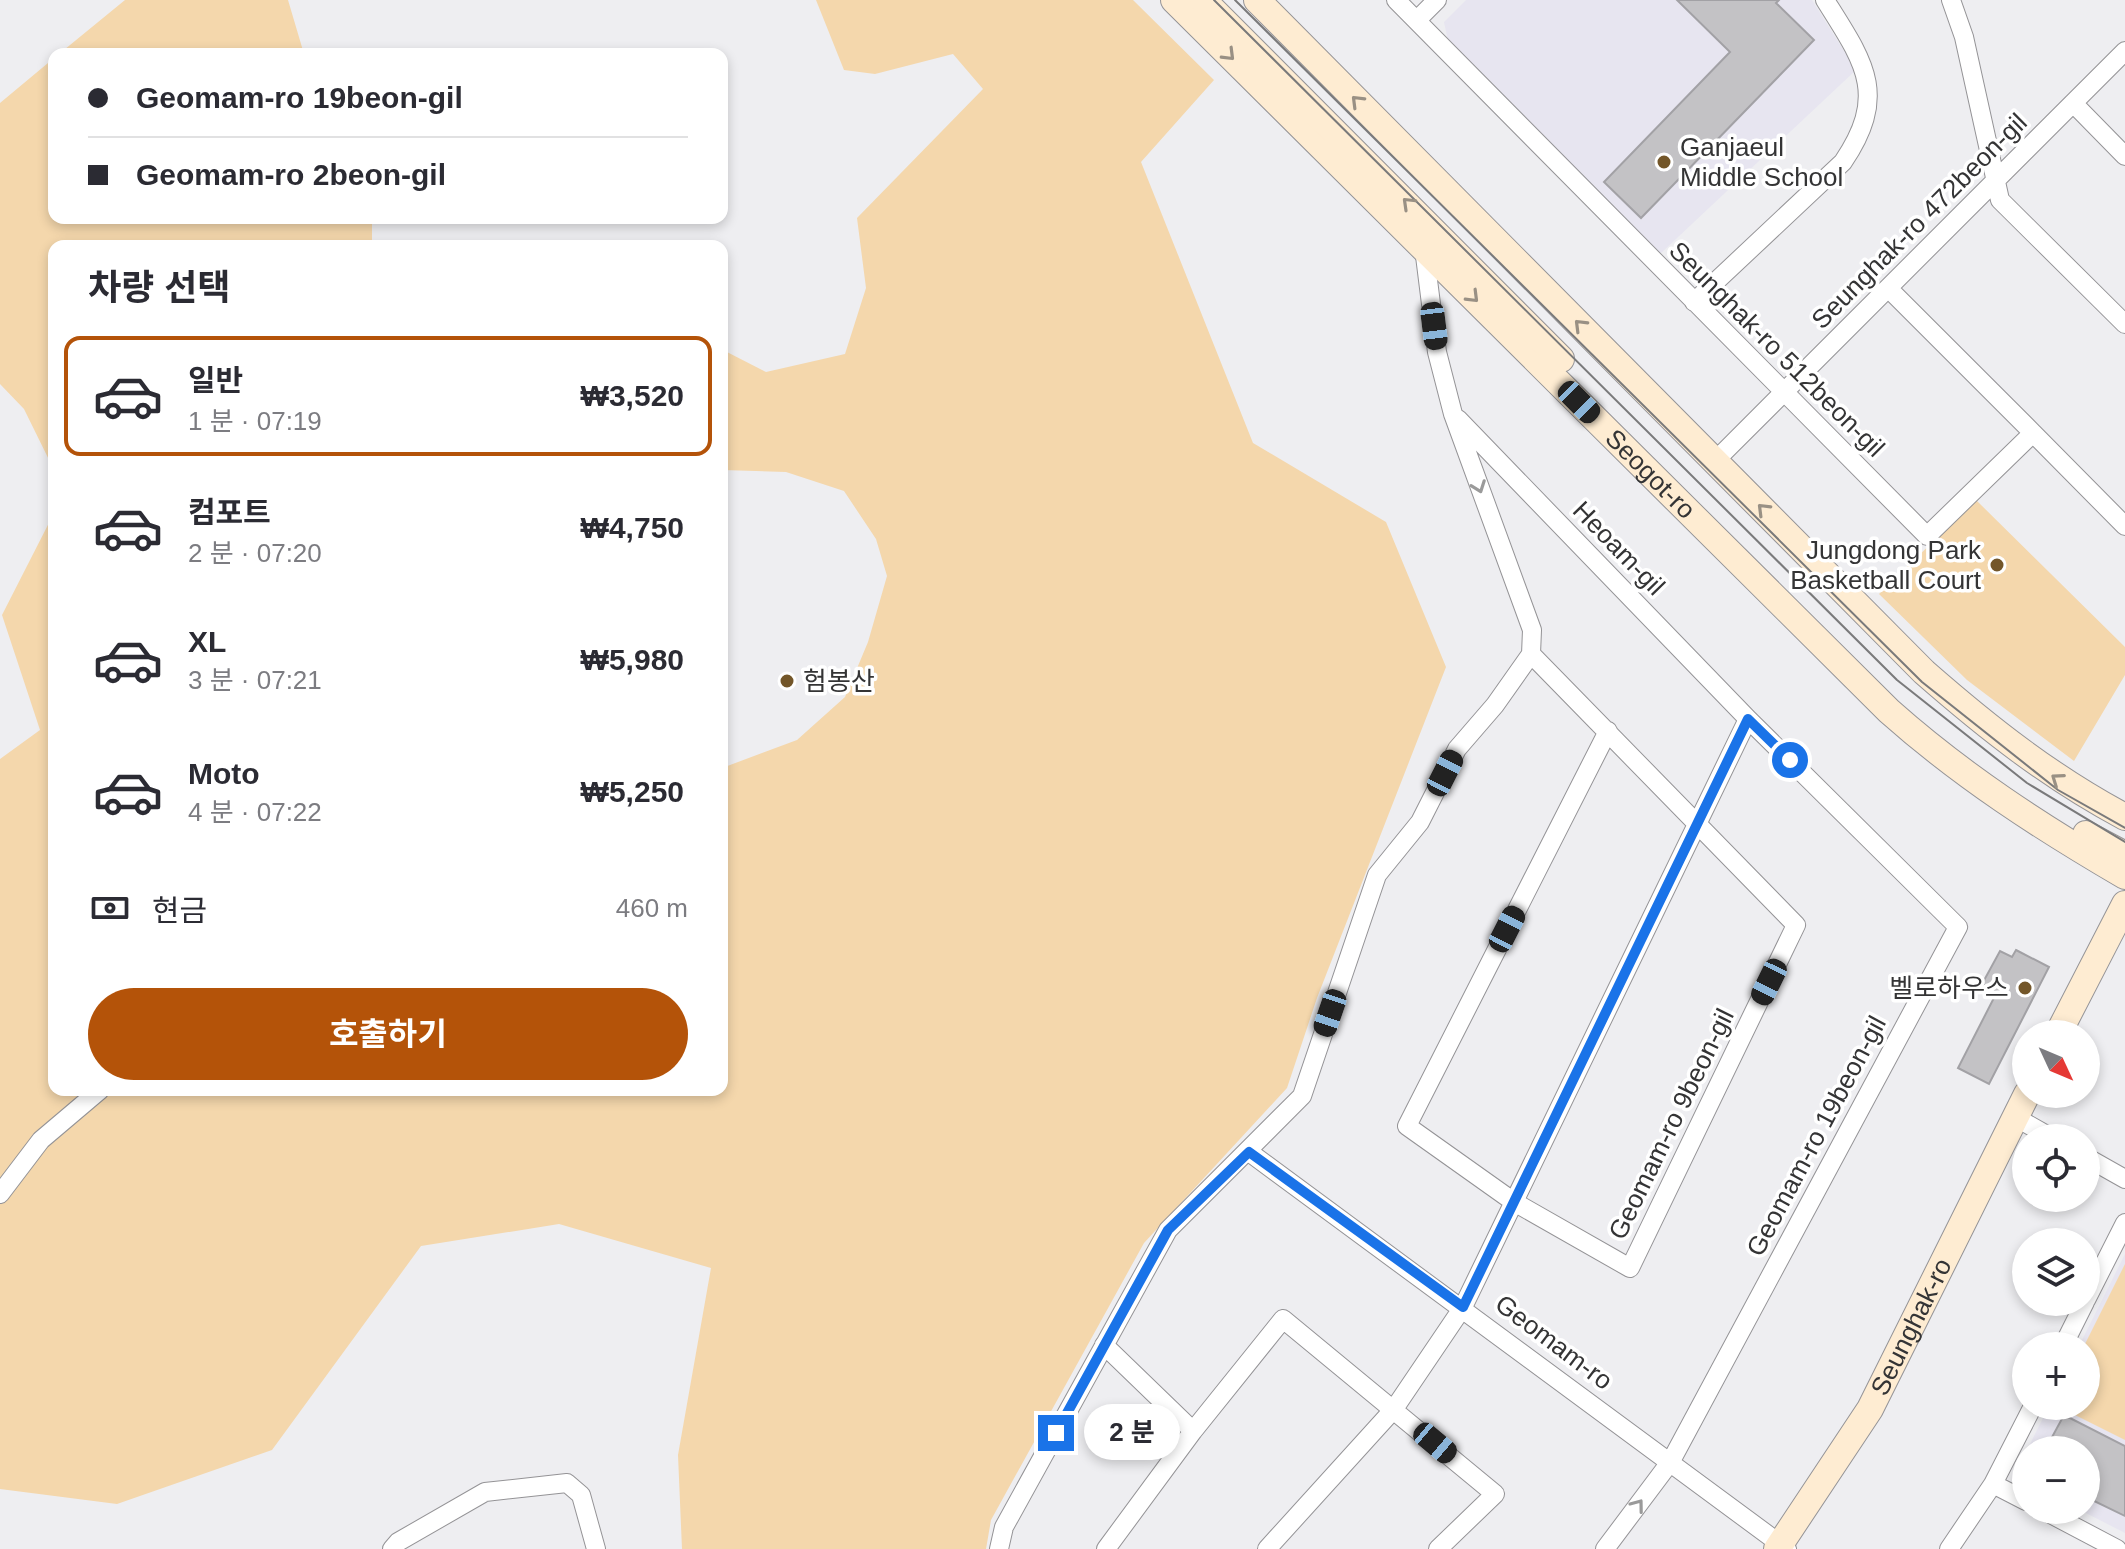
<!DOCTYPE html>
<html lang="ko">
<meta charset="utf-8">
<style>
body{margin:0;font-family:Arial,"Noto Sans KR",sans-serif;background:#f7f7f7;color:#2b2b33;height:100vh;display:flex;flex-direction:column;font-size:30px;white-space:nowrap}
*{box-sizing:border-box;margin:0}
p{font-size:26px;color:#7c7c81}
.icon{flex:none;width:44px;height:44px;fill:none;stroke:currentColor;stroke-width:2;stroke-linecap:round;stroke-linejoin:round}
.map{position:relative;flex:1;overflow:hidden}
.panel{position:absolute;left:48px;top:240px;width:680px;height:856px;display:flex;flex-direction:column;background:#fff;border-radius:16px;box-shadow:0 4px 12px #0003}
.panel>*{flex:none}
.guide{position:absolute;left:48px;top:48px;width:680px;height:176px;border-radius:16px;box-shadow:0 4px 12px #0003;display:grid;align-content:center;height:176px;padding:0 40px;background:#fff}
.needle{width:52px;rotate:134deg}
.fabs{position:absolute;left:2012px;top:1020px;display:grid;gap:16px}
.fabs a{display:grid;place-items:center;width:88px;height:88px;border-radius:50%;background:#fff;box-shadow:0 4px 12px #0003;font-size:40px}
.end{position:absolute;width:36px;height:36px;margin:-18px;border:10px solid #1a73e8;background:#fff;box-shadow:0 0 0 4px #fff}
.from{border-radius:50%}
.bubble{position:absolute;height:56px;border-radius:28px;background:#fff;box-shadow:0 4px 12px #0003;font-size:26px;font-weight:700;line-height:56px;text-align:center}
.car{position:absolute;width:24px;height:48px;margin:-24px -12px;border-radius:10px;box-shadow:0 0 6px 2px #0007;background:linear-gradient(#222 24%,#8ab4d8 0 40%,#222 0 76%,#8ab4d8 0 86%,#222 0)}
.guide b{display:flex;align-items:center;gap:28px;height:76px;font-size:30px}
.guide b+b{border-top:2px solid #e1e1e2}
.guide i{width:20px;height:20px;background:#2b2b33}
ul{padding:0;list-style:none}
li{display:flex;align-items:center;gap:24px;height:120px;margin:0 16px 12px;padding:0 24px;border:4px solid transparent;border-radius:16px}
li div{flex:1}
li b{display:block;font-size:30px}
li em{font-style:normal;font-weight:700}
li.current{border-color:#b45309}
li>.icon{width:72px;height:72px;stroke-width:1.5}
h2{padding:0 40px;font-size:36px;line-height:96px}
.pay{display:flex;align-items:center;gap:20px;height:88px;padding:0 40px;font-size:30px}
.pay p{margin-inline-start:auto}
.button{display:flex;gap:16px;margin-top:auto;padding:16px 40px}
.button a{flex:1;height:92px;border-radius:48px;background:#b45309;color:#fff;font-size:32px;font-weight:700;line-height:92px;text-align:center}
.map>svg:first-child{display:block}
.built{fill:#e7e5f0}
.green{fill:#f4d7ac}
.building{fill:#c3c2c5;stroke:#a2a1a5;stroke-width:2}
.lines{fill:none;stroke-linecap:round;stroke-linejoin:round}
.street-casing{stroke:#949396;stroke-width:20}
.secondary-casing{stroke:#949396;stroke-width:28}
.street{stroke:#fff;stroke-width:18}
.secondary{stroke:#feecd2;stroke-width:26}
.tram{stroke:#7a7a7b;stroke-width:2}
.oneway{stroke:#999084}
.oneway2{stroke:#9a9a9a}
.route{stroke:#1a73e8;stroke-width:10}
.poi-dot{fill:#735629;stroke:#fff;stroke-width:3}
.labels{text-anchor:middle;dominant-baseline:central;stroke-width:7;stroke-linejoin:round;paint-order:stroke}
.poi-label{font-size:26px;fill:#343435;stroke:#fff;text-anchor:start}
.street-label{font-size:26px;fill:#343435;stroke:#fff}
</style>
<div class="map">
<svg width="2125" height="1549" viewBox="0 0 2125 1549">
<rect width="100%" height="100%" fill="#eeeef1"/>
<!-- built -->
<path class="built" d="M1466 0H1812L1856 70 1660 254 1448 40 1444 22Z
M2125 1254V1533L2080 1510H2086V1450H2027L2049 1406H2086V1346H2079Z"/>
<!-- green -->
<path class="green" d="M125 0H288L304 54H59Z
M816 0H1133L1214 80 1141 162 1253 443 1386 522 1446 667 1317 998 1287 1088 1144 1243 991 1520 986 1549H682L678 1455 711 1268 559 1224 421 1246 272 1450 117 1504 0 1489V759L40 730 2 615 54 513V1090H722V768L797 740 845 697 868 642 887 576 876 539 844 491 786 472 722 470V353L725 351 766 372 845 354 866 288 857 218 983 89 953 54 875 74 844 70Z
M54 58V218H372V246H54V470L24 409 0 384V103Z
M1976 500 2125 647V675L2074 761 1967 680 1879 594Z
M2125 1264V1440L2057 1406H2086L2084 1346Z"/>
<!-- building -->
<path class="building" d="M1677 0H1779L1776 3 1814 40 1641 218 1604 182 1730 52Z
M2016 950 2049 967 1989 1084 1958 1068 1997 992 1982 984 2000 951 2012 957Z
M2064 1415 2125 1446V1516L2086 1497V1450H2045Z"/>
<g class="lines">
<!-- street casing -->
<g class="street-casing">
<path id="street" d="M1396 0 1927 536 2033 433 2125 526
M1951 0 1964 37 2000 200 2125 324
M1417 20 1437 0
M2073 103 2125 156
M1889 289 2033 433
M1694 302 1843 162C1889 94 1864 62 1825 0
M1458 419 1748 719 1958 927 1671 1461 1605 1549
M1715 461 2125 51
M1531 654 1796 925 1630 1268 1514 1202 1407 1126 1608 731
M2015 1117 2052 1138
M1249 1152 1787 1549
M2086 1157 2125 1179
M0 1194 41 1140 100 1090
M2086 1300 2125 1223
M1104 1345 1193 1431
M2063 1346 2085 1302
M1993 1484 2026 1501
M2043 1510 2117 1549
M392 1549 398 1542 485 1492 567 1483 581 1495 596 1549
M999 1549 1004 1527 1168 1230 1302 1096 1377 875 1420 822 1457 749 1495 705 1531 654 1532 630 1453 414 1437 352 1424 248
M1106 1549 1193 1431 1283 1319 1495 1494 1438 1549
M1267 1549 1394 1409 1463 1307 1748 719
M1949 1549 1993 1484 2033 1406"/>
</g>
<!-- secondary casing -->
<g class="secondary-casing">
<g id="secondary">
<path id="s1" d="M1174 0 1889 711C1962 776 2041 827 2125 876"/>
<path d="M1203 0 1561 359"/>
<path d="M1257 0 1924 672C1988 728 2050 777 2125 817"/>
<path d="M2086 834 2125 855"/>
<path d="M2058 1034 2125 904"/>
<path id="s2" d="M1777 1549 1870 1409 2027 1094"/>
</g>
</g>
<!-- street -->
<use href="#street" class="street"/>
<!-- secondary -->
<use href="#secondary" class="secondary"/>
<!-- tram -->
<path class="tram" d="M1214 0 1897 680 2027 783 2125 842
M1235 0 1922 682 2058 790 2125 828"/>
</g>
<!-- one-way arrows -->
<defs><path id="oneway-chevron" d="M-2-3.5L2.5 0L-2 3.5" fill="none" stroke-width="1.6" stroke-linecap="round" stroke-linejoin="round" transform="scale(2)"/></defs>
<g class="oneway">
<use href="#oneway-chevron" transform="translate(1229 55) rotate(45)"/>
<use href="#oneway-chevron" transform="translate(1357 101) rotate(-135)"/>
<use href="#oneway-chevron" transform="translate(1408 203) rotate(-136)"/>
<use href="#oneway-chevron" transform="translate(1473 297) rotate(45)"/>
<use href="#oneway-chevron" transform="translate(1580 325) rotate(-135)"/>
<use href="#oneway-chevron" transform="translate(1763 509) rotate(-135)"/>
<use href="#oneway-chevron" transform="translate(2057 779) rotate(-145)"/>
</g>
<g class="oneway2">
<use href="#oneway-chevron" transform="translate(1479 487) rotate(70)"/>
<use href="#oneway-chevron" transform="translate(1638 1505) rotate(-53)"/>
</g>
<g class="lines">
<!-- route -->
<path class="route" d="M1056 1433 1168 1230 1249 1152 1463 1307 1748 719 1790 760"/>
</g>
<!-- markers -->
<g class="poi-dot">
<circle cx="1664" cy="162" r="8"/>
<circle cx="1997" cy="565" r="8"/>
<circle cx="787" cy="681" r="8"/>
<circle cx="2025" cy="988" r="8"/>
</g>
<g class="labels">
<!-- poi labels -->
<g class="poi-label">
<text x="1680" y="147">Ganjaeul<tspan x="1680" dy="30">Middle School</tspan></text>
<text x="1981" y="550" text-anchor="end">Jungdong Park<tspan x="1981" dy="30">Basketball Court</tspan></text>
<text x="803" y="681">험봉산</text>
<text x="2009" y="988" text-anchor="end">벨로하우스</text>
</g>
<!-- street labels -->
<g class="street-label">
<text transform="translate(1919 221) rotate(-45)">Seunghak-ro 472beon-gil</text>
<text transform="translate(1777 349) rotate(45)">Seunghak-ro 512beon-gil</text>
<text stroke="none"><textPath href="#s1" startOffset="672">Seogot-ro</textPath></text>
<text transform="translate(1619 548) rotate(46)">Heoam-gil</text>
<text transform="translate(1671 1124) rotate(-64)">Geomam-ro 9beon-gil</text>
<text transform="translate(1816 1136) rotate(-62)">Geomam-ro 19beon-gil</text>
<text stroke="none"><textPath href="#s2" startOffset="260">Seunghak-ro</textPath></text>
<text transform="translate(1554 1342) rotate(37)">Geomam-ro</text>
</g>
</g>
</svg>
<div class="fabs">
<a><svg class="needle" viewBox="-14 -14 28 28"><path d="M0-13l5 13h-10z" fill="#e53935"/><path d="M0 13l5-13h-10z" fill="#7c7c81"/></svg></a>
<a><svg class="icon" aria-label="locate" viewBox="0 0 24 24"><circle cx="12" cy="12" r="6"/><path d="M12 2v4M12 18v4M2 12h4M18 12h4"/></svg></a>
<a><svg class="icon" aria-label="layers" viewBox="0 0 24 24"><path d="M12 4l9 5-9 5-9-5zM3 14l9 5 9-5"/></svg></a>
<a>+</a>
<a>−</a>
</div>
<i class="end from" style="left:1790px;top:760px"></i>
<i class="end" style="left:1056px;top:1433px"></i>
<div class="bubble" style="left:1084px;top:1404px;width:96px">2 분</div>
<i class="car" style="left:1434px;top:326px;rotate:173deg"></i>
<i class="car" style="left:1579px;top:402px;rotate:135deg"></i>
<i class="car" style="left:1445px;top:773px;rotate:27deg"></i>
<i class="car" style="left:1507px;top:929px;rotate:27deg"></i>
<i class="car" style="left:1769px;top:982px;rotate:206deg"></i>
<i class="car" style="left:1330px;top:1013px;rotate:199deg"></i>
<i class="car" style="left:1435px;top:1443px;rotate:130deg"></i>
<div class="guide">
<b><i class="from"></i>Geomam-ro 19beon-gil</b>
<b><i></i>Geomam-ro 2beon-gil</b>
</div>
<section class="panel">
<h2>차량 선택</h2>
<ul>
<li class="current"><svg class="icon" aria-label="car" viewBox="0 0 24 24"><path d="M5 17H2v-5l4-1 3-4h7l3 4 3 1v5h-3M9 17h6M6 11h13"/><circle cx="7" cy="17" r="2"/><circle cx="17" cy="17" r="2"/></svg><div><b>일반</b><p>1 분 · 07:19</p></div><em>₩3,520</em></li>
<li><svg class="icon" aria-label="car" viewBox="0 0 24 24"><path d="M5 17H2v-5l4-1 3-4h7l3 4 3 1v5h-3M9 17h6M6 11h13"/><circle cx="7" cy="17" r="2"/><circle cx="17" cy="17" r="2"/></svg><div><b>컴포트</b><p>2 분 · 07:20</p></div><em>₩4,750</em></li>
<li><svg class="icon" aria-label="car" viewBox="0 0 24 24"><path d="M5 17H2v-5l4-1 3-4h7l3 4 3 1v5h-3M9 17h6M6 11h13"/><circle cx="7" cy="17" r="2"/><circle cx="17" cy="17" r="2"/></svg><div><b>XL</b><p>3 분 · 07:21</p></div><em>₩5,980</em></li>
<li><svg class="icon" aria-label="car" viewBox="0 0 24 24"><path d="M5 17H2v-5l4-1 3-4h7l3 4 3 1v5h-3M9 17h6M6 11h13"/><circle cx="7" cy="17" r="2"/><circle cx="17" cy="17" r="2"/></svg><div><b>Moto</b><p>4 분 · 07:22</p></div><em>₩5,250</em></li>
</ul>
<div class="pay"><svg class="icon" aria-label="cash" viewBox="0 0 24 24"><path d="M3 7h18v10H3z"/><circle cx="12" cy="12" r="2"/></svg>현금<p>460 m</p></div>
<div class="button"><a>호출하기</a></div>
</section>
</div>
